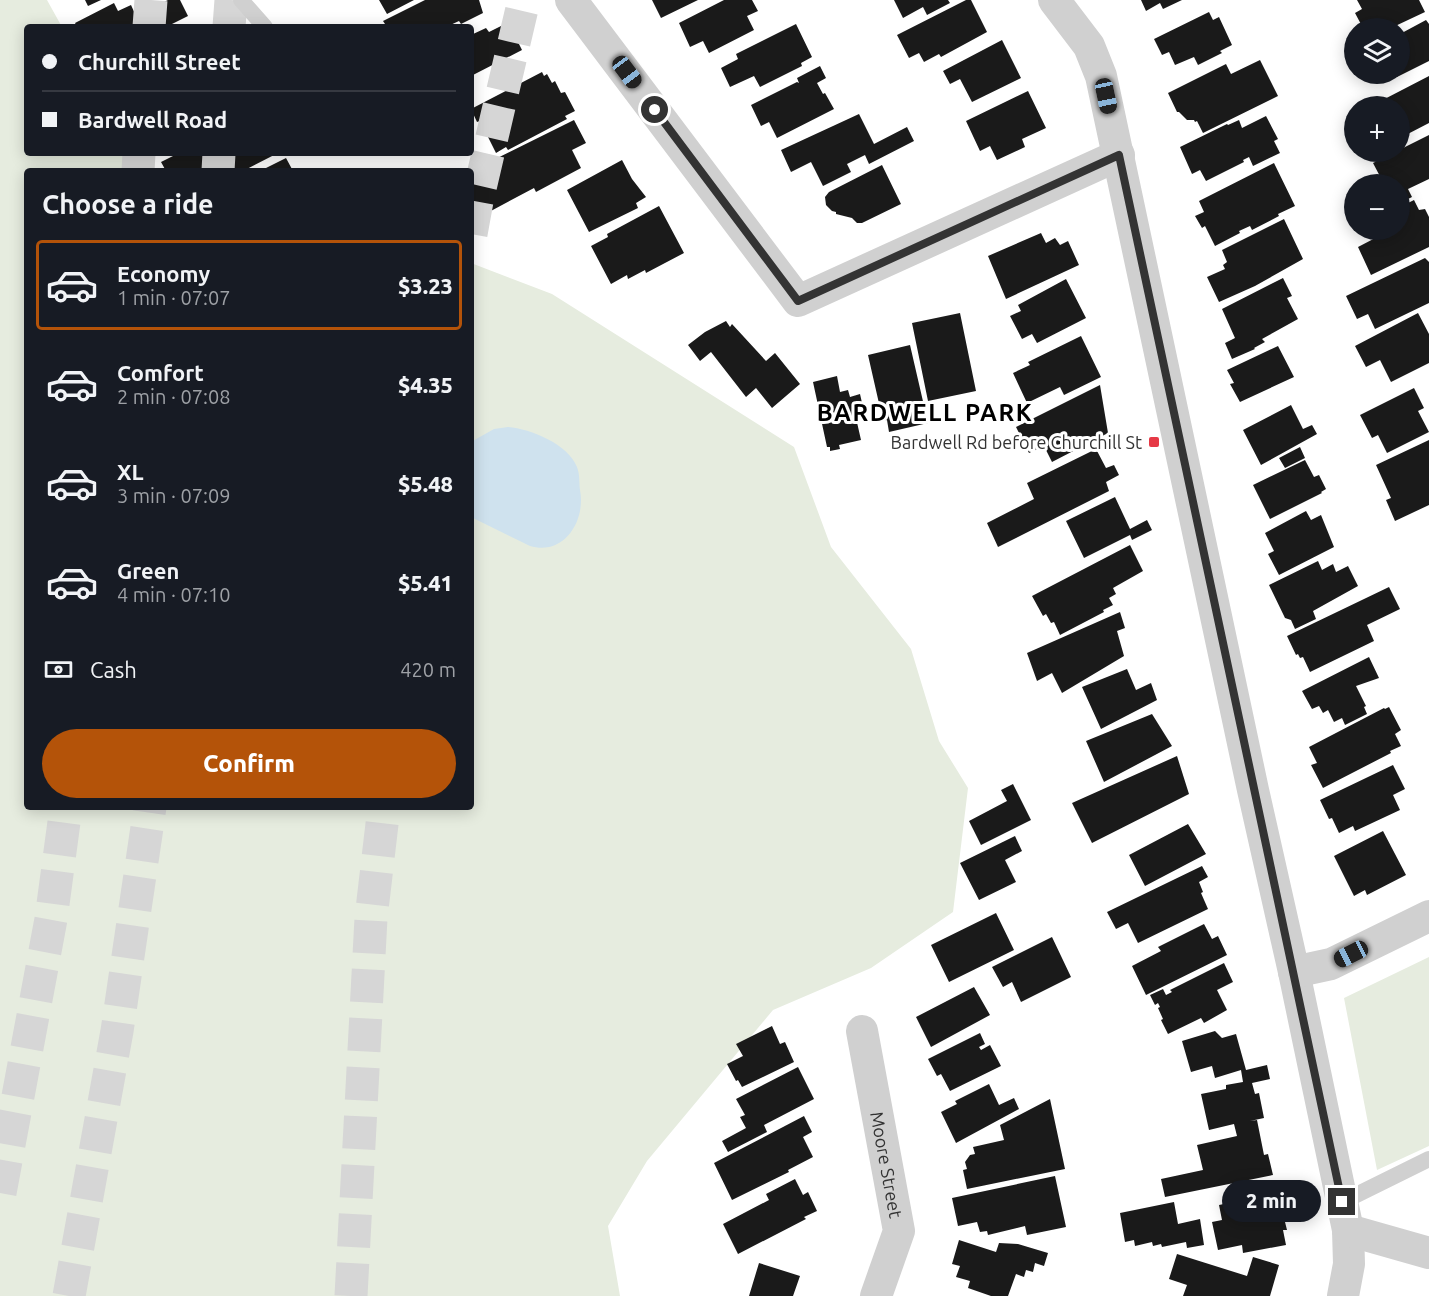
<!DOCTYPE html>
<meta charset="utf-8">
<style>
body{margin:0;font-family:Ubuntu,sans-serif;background:#242831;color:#f1f3f6;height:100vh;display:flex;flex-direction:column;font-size:22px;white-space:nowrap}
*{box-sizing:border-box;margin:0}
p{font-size:20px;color:#9ea1a6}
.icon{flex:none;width:33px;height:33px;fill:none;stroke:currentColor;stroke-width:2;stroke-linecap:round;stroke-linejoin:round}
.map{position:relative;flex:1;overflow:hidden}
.details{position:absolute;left:24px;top:168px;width:450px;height:642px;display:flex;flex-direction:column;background:#171b24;border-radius:6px;box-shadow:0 3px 15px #0003}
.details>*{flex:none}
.banner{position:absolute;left:24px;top:24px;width:450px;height:132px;border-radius:6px;box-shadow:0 3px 15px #0003;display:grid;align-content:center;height:132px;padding:0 18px;background:#171b24}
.buttons{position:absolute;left:1344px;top:18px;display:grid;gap:12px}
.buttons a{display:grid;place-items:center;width:66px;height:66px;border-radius:50%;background:#171b24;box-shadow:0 3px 15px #0003;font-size:30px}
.end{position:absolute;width:27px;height:27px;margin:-14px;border:8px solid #333;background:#fff;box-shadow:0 0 0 3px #fff}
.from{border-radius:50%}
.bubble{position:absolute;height:42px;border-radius:21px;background:#171b24;box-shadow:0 3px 15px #0003;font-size:20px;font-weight:800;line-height:42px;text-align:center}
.car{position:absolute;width:18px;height:36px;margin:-18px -9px;border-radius:8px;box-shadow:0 0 4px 2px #0007;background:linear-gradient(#222 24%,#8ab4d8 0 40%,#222 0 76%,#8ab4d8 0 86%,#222 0)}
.banner b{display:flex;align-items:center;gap:21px;height:57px;font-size:22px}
.banner b+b{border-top:2px solid #363941}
.banner i{width:15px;height:15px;background:#f1f3f6}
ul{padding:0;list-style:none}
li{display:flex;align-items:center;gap:18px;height:90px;margin:0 12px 9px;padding:0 6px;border:3px solid transparent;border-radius:6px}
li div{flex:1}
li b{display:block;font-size:22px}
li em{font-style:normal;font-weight:800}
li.on{border-color:#b45309}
li>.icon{width:54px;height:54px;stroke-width:1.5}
h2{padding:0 18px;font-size:27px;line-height:72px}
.pay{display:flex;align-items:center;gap:15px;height:66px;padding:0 18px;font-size:22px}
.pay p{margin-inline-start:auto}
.button{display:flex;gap:12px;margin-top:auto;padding:12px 18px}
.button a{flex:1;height:69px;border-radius:36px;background:#b45309;color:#fff;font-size:24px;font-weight:800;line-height:69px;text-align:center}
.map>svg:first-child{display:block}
.green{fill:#e6ecdf}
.water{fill:#cfe2ee}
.building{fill:#1a1a1a}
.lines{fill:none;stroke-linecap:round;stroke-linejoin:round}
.motorway-tunnel{stroke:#d6d6d6;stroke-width:33;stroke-dasharray:33 16;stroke-linecap:butt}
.service{stroke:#d0d0d0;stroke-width:16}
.minor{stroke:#d0d0d0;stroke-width:32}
.route{stroke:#333;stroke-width:8}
.poi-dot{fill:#e63946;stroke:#fff;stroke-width:2}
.labels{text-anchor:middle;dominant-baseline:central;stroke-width:6;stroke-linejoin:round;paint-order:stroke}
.poi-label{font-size:18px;fill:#333;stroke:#fff;text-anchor:end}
.street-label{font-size:18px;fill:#333;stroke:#fff}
.district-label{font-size:24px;font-weight:bold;letter-spacing:1.5px;fill:#000;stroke:#fff}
</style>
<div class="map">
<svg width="1429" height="1296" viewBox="0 0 1429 1296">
<rect width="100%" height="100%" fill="#fff"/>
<!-- green -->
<path class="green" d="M0 0H47L62 27H27V153H133L152 171H27V807H471V263L552 294 794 447 831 547 911 649 939 741 968 788 953 912 871 968 773 1010 647 1161 608 1226 620 1296H0Z
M1429 957V1146L1377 1170 1344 998Z"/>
<!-- water -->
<path class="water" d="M508 427C531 429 568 444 577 467 580 475 579 482 580 490 586 521 564 556 530 546L471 517V442L494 429Z"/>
<!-- building -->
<path class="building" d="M85 0H101L88 6Z
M168 0H180L188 16 166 27H77L75 23 114 3 118 11 131 5 136 16Z
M379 0H414L387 14Z
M425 0H479L483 13 461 24 459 21 446 27H387L383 21Z
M652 0H698L661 18Z
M724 0H752L758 11 747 16 754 30 709 53 703 41 690 47 679 23Z
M894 0H948L950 3 927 15 923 7 903 18Z
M966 0H971L987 32 941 57 939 54 924 62 919 53 909 58 897 35Z
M1141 0H1182L1163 9 1160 3 1146 11Z
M1357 0H1419L1425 12 1391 28H1363L1355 13 1362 9Z
M1209 12 1213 20 1219 17 1232 45 1220 51 1222 53 1198 65 1194 57 1175 65 1169 52 1162 55 1154 39Z
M1426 20 1429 24V61L1397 77 1396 75 1381 83 1376 74H1400V34Z
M796 24 812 57 801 63 802 66 760 87 754 76 730 87 721 68 738 59 736 54Z
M503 25 508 34 513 32 522 50 473 75 471 71V35L486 28 489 32Z
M1002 40 1021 78 972 102 960 79 950 84 943 71Z
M1260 60 1278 96 1203 133 1197 121 1195 122 1194 120H1187L1179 112H1177L1168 93 1226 64 1231 74Z
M820 66 826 78 817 83 823 94 825 93 834 109 777 138 769 122 761 126 751 105 797 82 799 83 797 78Z
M542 72 544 76 547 74 552 83 555 81 561 93 565 92 575 111 565 116 567 119 508 150 506 147 496 153 480 121 477 122 471 109Z
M1429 76V123L1400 138V106H1374L1373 105Z
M1028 91 1046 128 1022 139 1025 147 997 160 990 146 980 151 966 121Z
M859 114 874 144 907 127 914 141 869 164 865 155 847 164 851 172 823 186 811 162 791 172 781 150Z
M1266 116 1278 139 1274 141 1280 153 1253 166 1249 157 1243 160 1244 162 1206 181 1200 170 1192 174 1180 147 1227 124 1228 125 1239 120 1242 128Z
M574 120 586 143 572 150 581 168 536 192 534 188 489 212H484L471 208V171Z
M1429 135V179L1408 189 1412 197 1400 203V184H1384L1373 163Z
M179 153H278L243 171H166L161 162Z
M286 158 293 171H260Z
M622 160 632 179 646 197 636 203 638 208 589 232 567 190Z
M1274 163 1295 206 1278 214 1279 216 1252 230 1250 226 1239 231 1240 233 1215 246 1205 226 1202 228 1195 216 1204 212 1199 201Z
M882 165 901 204 862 223H857L852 218 836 214V212L832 211 826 205 825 197 829 192Z
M1414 200 1419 210 1425 209 1429 217V247L1371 275 1358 247 1383 234 1381 230H1400V207Z
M659 206 684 253 646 273 645 270 628 279 627 275 611 284 591 246 608 237 607 234Z
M1284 219 1303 259 1255 286 1219 302 1207 277 1225 269 1223 265 1227 262 1222 250Z
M1041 233 1046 243 1055 238 1060 245 1068 241 1079 265 1006 299 988 256Z
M1425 258 1429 262V303L1375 329 1368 314 1357 319 1346 296Z
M1283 278 1292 296 1287 298 1298 319 1262 339 1265 342 1254 348 1255 349 1232 359 1225 343 1235 338 1222 309Z
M1066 279 1086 318 1037 343 1032 334 1022 339 1010 316 1021 311 1018 305Z
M960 313 976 391 928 401 912 323Z
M1418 313 1429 334V363L1391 382 1380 360 1366 367 1355 346Z
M726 321 730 327 732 324 766 361 775 353 800 384 772 408 756 388 746 397 711 352 700 361 688 345 705 332Z
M1081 336 1101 377 1064 395 1060 387 1027 403 1013 373 1030 365 1028 362Z
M910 345 928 423 889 432 887 420 883 421 868 355Z
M1278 346 1294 377 1240 402 1230 384 1234 383 1227 370Z
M837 376 840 392 848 390 850 397 860 394 865 416 856 418 861 440 839 445 840 449 830 451V447H827L813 382Z
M1100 385 1108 433 1052 462 1044 446 1029 453 1016 427Z
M1414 388 1424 408 1418 411 1429 432 1387 453 1378 435 1372 438 1360 415Z
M1291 405 1303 429 1312 425 1317 434 1261 465 1243 430Z
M1429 440V505L1395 521 1386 500 1391 498 1376 465Z
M1300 447 1305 458 1285 468 1279 458Z
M1096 449 1106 468 1114 465 1119 475 1106 482 1109 491 998 547 987 523 1034 499 1027 483Z
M1305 460 1314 477 1319 475 1326 489 1321 492 1322 493 1270 519 1253 485Z
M1115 497 1130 529 1147 520 1152 530 1132 540 1130 535 1084 558 1066 521Z
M1306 511 1311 520 1321 515 1334 547 1279 575 1268 554 1274 551 1265 533Z
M1130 545 1143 571 1113 588 1116 594 1109 598 1113 605 1103 610 1104 612 1060 635 1054 622 1051 623 1046 614 1043 616 1032 596Z
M1318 561 1322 570 1333 564 1336 572 1348 566 1358 586 1313 611 1316 619 1295 629 1291 620 1285 618 1269 585Z
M1389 587 1400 609 1367 625 1374 641 1310 672 1303 657 1300 658 1298 654 1296 655 1287 636Z
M1120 612 1125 628 1117 631 1124 656 1062 693 1052 673 1037 681 1027 653Z
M1369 657 1379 678 1356 686 1366 706 1364 707 1367 714 1345 725 1342 718 1334 722 1328 710 1323 713 1319 706 1312 709 1302 691Z
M1127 669 1136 690 1151 683 1157 700 1101 729 1082 687Z
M1389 707 1401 730 1395 734 1401 746 1390 751 1391 753 1323 788 1311 765 1317 763 1309 747 1384 708 1385 709Z
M1152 714 1172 746 1104 782 1086 741Z
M1177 756 1189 794 1092 843 1072 803Z
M1393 765 1405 789 1393 795 1400 810 1355 831 1353 826 1339 833 1332 818 1329 819 1320 800Z
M1013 784 1031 820 981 845 969 821 1007 801 1001 790Z
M1188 824 1206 854 1145 886 1129 855Z
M1383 831 1406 875 1367 895 1365 890 1354 896 1334 856Z
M1015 836 1022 851 1005 860 1016 882 979 900 960 863Z
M1202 866 1208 877 1199 882 1203 892 1201 893 1208 909 1138 943 1128 923 1116 929 1107 912Z
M996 913 1014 950 949 982 931 945Z
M1204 924 1212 939 1218 936 1227 955 1146 995 1132 966 1161 951 1158 947Z
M1052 937 1071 977 1021 1002 1012 982 1003 987 992 967Z
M1224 963 1233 982 1217 990 1227 1010 1204 1023 1201 1018 1168 1034 1161 1020 1163 1019 1158 1008 1160 1007 1158 1003 1155 1005 1150 995 1163 989 1166 995 1172 992 1170 990Z
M974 987 990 1015 931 1047 916 1017Z
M772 1026 780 1044 785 1042 794 1062 742 1087 738 1080 736 1081 727 1064 743 1056 736 1044Z
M1215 1031 1222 1038 1236 1034 1246 1070 1267 1065 1270 1079 1252 1083 1255 1094 1259 1093 1264 1118 1250 1121 1257 1120 1264 1155 1268 1154 1273 1175 1165 1197 1161 1179 1203 1170 1197 1145 1237 1136 1234 1124 1209 1130 1201 1094 1226 1089V1085L1243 1082 1241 1070 1215 1078 1212 1066 1191 1072 1182 1041Z
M980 1033 985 1044 979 1047 981 1050 990 1045 1001 1066 950 1091 941 1074 937 1076 928 1059Z
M798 1067 814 1099 764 1125 767 1132 728 1152 722 1141 746 1128 740 1117 745 1115 736 1099Z
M989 1084 999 1105 1014 1098 1019 1109 956 1143 941 1112 957 1104 955 1101Z
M1050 1099 1065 1169 967 1189 963 1170 967 1169 965 1162 970 1155 975 1154 973 1147 1004 1140 1000 1125Z
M804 1116 812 1132 803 1137 813 1157 788 1170 789 1172 732 1200 714 1163Z
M1055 1176 1066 1227 1027 1235 1025 1226 988 1235 987 1231 980 1232 977 1222 958 1226 952 1198Z
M795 1179 803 1195 808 1192 817 1211 804 1217 806 1219 738 1254 723 1224 769 1200 766 1194Z
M1273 1194 1275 1203 1279 1202 1281 1214H1283L1287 1230H1283L1286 1245 1243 1253 1242 1245 1218 1250 1212 1222 1222 1220 1219 1205Z
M1174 1202 1178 1224 1200 1219 1204 1245 1187 1248 1186 1242 1162 1247 1161 1244 1153 1246 1152 1242 1135 1246 1134 1240 1125 1242 1120 1213Z
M959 1240 996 1252 999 1243 1018 1244 1048 1253 1044 1266 1035 1263 1033 1272 1026 1270 1024 1277 1016 1274 1008 1296H991L968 1288 970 1281 956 1277 960 1266 952 1264Z
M1177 1254 1247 1276 1253 1257 1279 1265 1270 1296H1183L1187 1285 1169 1279Z
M759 1263 800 1276 793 1296H749Z"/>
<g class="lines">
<!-- motorway-tunnel -->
<path class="motorway-tunnel" d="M149 27 151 0
M229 27 231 0
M138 171 139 153
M218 171 219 153
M471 234 477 201 524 0
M0 1193 51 919 66 807
M69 1296 117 1031 150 807
M351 1296 371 918 384 807"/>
<!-- service -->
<path class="service" d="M241 0 265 27
M1342 1202 1429 1159"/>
<!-- minor -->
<g class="minor">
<path d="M571 0 798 301 1119 155"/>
<path d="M1054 0 1089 46 1101 76 1253 790 1294 972 1348 1230 1349 1264 1343 1296"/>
<path d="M1294 972 1331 964 1429 916"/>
<path id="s1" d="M862 1031 899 1231 876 1296"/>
<path d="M1348 1230 1429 1253"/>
</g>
</g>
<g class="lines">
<!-- route -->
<path class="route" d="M655 110 798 301 1119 155C1193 504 1269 852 1342 1202"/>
</g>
<!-- markers -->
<rect class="poi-dot" x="1148" y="436" width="12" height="12" rx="3"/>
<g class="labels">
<!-- poi labels -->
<g class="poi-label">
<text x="1142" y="442">Bardwell Rd before Churchill St</text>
</g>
<!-- street labels -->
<g class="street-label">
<text stroke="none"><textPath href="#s1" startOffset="136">Moore Street</textPath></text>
</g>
<!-- district labels -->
<g class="district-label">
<text x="925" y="412">BARDWELL PARK</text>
</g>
</g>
</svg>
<div class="buttons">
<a><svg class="icon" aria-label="layers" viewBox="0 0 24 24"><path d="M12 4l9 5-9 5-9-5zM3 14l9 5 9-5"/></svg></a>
<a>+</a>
<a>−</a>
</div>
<i class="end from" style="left:655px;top:110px"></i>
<i class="end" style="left:1342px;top:1202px"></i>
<div class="bubble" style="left:1222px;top:1180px;width:99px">2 min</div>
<i class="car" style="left:627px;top:72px;rotate:143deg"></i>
<i class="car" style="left:1106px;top:96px;rotate:168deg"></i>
<i class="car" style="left:1351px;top:954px;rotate:243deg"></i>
<div class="banner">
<b><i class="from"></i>Churchill Street</b>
<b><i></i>Bardwell Road</b>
</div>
<section class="details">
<h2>Choose a ride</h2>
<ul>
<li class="on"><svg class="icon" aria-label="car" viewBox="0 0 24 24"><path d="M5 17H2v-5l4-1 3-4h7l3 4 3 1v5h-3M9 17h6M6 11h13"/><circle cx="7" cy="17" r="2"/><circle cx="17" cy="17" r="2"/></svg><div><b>Economy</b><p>1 min · 07:07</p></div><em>$3.23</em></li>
<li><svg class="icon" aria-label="car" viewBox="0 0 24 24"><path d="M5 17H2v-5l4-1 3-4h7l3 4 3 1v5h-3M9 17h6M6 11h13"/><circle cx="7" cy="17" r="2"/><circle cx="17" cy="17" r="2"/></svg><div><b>Comfort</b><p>2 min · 07:08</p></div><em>$4.35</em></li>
<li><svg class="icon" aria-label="car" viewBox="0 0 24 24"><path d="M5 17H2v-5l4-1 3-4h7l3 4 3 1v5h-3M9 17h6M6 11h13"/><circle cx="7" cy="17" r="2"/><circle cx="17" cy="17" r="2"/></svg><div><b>XL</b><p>3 min · 07:09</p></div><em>$5.48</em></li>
<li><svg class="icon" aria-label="car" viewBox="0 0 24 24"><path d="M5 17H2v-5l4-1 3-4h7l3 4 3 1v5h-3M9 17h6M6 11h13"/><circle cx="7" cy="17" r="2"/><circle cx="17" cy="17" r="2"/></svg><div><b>Green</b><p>4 min · 07:10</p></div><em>$5.41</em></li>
</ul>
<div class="pay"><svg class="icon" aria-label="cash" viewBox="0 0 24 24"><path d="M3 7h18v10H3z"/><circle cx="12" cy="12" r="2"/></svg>Cash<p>420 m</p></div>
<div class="button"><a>Confirm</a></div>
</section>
</div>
